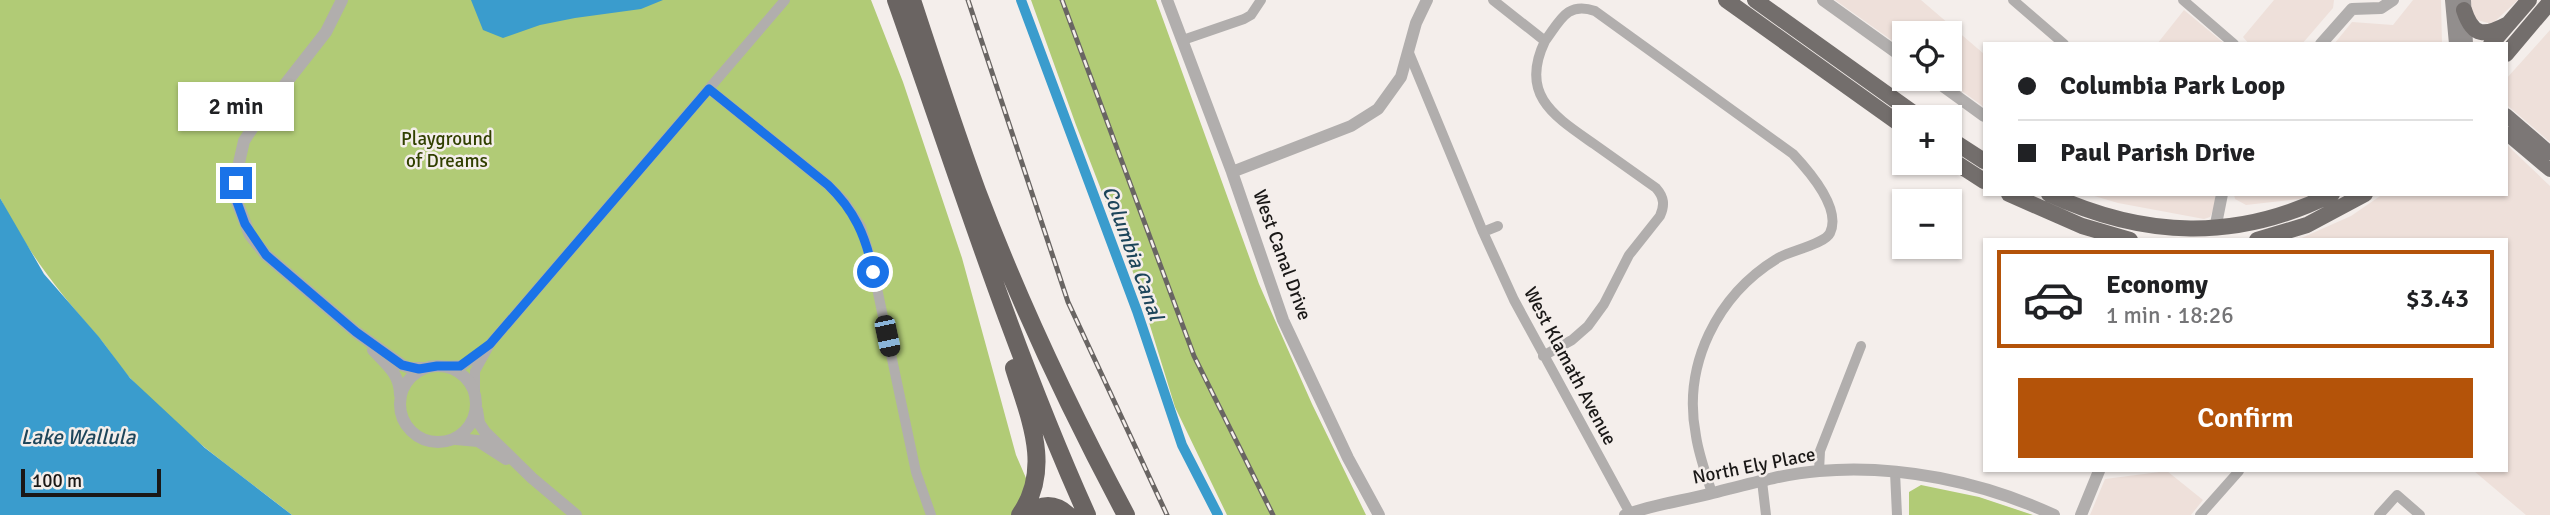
<!DOCTYPE html>
<meta charset="utf-8">
<style>
body{margin:0;font-family:Signika,sans-serif;background:#f6f6f6;color:#202124;height:100vh;display:flex;flex-direction:column;font-size:26px;white-space:nowrap}
*{box-sizing:border-box;margin:0}
p{font-size:23px;color:#757577}
.icon{flex:none;width:38px;height:38px;fill:none;stroke:currentColor;stroke-width:2;stroke-linecap:round;stroke-linejoin:round}
.map{position:relative;flex:1;overflow:hidden}
.sheet{position:absolute;left:1983px;top:238px;width:525px;height:234px;display:flex;flex-direction:column;background:#fff;border-radius:0px;box-shadow:0 2px 5px #0004}
.sheet>*{flex:none}
.hud{position:absolute;left:1983px;top:42px;width:525px;height:154px;border-radius:0px;box-shadow:0 2px 5px #0004;display:grid;align-content:center;height:154px;padding:0 35px;background:#fff}
.controls{position:absolute;left:1892px;top:21px;display:grid;gap:14px}
.controls a{display:grid;place-items:center;width:70px;height:70px;border-radius:0px;background:#fff;box-shadow:0 2px 5px #0004;font-size:35px}
.scale{position:absolute;left:21px;bottom:18px;width:140px;box-sizing:border-box;padding-left:7px;border:4px solid #1a1817;border-top:0;font-size:19px;line-height:24px;white-space:nowrap;color:#1a1817;-webkit-text-stroke:5px #f4eeeb;paint-order:stroke}
.end{position:absolute;width:32px;height:32px;margin:-16px;border:9px solid #1a73e8;background:#fff;box-shadow:0 0 0 4px #fff}
.from{border-radius:50%}
.bubble{position:absolute;height:49px;border-radius:0px;background:#fff;box-shadow:0 2px 5px #0004;font-size:23px;font-weight:600;line-height:49px;text-align:center}
.car{position:absolute;width:21px;height:42px;margin:-21px -10px;border-radius:9px;box-shadow:0 0 5px 2px #0007;background:linear-gradient(#222 24%,#8ab4d8 0 40%,#222 0 76%,#8ab4d8 0 86%,#222 0)}
.hud b{display:flex;align-items:center;gap:24px;height:66px;font-size:26px}
.hud b+b{border-top:2px solid #e0e0e0}
.hud i{width:18px;height:18px;background:#202124}
ul{padding:12px 0 0;list-style:none}
li{display:flex;align-items:center;gap:21px;height:98px;margin:0 14px 10px;padding:0 21px;border:4px solid transparent;border-radius:0px}
li div{flex:1}
li b{display:block;font-size:26px}
li em{font-style:normal;font-weight:600}
li.active{border-color:#b45309}
li>.icon{width:63px;height:63px;stroke-width:1.5}
.action{display:flex;gap:14px;margin-top:auto;padding:14px 35px}
.action a{flex:1;height:80px;border-radius:0px;background:#b45309;color:#fff;font-size:28px;font-weight:600;line-height:80px;text-align:center}
.map>svg:first-child{display:block}
.built{fill:#eee0da}
.green{fill:#b1cb76}
.water{fill:#3a9ccd}
.lines{fill:none;stroke-linecap:round;stroke-linejoin:round}
.canal{stroke:#3a9ccd;stroke-width:10}
.minor{stroke:#b1aead;stroke-width:10}
.tertiary{stroke:#b1aead;stroke-width:12}
.secondary{stroke:#928e8d;stroke-width:14}
.primary{stroke:#7c7776;stroke-width:14}
.trunk{stroke:#736e6c;stroke-width:16}
.motorway{stroke:#6a6462;stroke-width:18}
.rail-casing{stroke:#696563;stroke-width:5}
.rail{stroke:#f4eeeb;stroke-width:2.5;stroke-dasharray:8;stroke-linecap:butt}
.route{stroke:#1a73e8;stroke-width:9}
.labels{text-anchor:middle;dominant-baseline:central;stroke-width:5;stroke-linejoin:round;paint-order:stroke}
.park-label{font-size:19px;fill:#314000;stroke:#f4eeeb}
.street-label{font-size:19px;fill:#1a1817;stroke:#f4eeeb}
.water-label{font-size:21px;font-style:italic;fill:#1d455a;stroke:#f4eeeb}
</style>
<div class="map">
<svg width="2550" height="515" viewBox="0 0 2550 515">
<rect width="100%" height="100%" fill="#f4eeeb"/>
<!-- built -->
<path class="built" d="M1835 0H1921L1984 54V107L1945 79H1950V33H1904V49Z
M2274 0H2334L2333 8 2302 44H2249L2243 37Z
M2413 0H2441L2442 44H2334L2352 22 2393 25Z
M2469 0H2518L2492 24 2477 20 2469 13Z
M2184 10 2225 44H2157Z
M2550 30V142L2507 105 2506 79Z
M2506 144 2550 186V515H2526L2474 471H2506V240H2297L2351 216 2383 194H2506Z
M2215 194V206L2210 217 2204 219 2118 203 2091 195Z
M2234 194H2314L2307 198 2246 205 2235 199Z
M2167 471 2203 500 2191 515H2090L2105 479Z"/>
<!-- green -->
<path class="green" d="M0 0H871L903 82 962 258 1016 455 1042 515H292C237 472 179 432 132 380 118 366 109 348 96 334 57 290 26 250 0 198Z
M1031 0H1156L1259 284 1312 404 1366 515H1227L1175 407 1136 280 1076 125Z
M1921 485 1979 497 2033 515H1909V492Z"/>
<!-- water -->
<path class="water" d="M471 0H663L641 9 575 18 540 25 503 38 483 30Z
M0 198 44 274 99 337 130 378 205 448 292 515H0Z"/>
<g class="lines">
<!-- canal -->
<path class="canal" d="M1021 0 1137 311 1182 445 1218 515"/>
<!-- minor -->
<path class="minor" d="M1493 0 1545 41C1560 21 1567 1 1595 11L1793 154C1808 170 1842 208 1830 233 1825 244 1790 251 1778 258 1717 295 1682 365 1696 436 1699 456 1706 474 1712 493
M2013 0 2064 44
M2183 0 2234 44
M1183 40 1244 19 1251 15 1261 0
M1409 53 1483 232 1514 300 1631 515
M709 89 828 185 844 201 861 227 871 260 916 472 931 515
M1483 232 1498 226
M1543 356 1572 340 1588 326 1604 304 1629 255 1660 216C1665 205 1664 197 1656 188 1636 174 1615 159 1594 144 1554 116 1519 95 1545 41
M444 366 464 365 481 352
M475 394V371L490 344 785 0
M1819 471 1820 451 1861 346
M1895 472 1897 515
M1762 481 1766 515
M2200 515 2239 471
M2379 515 2397 495 2420 515"/>
<!-- tertiary -->
<path class="tertiary" d="M342 0 326 32 261 115 244 141 236 176 237 202 250 235 266 255 356 332 402 365 410 368H425
M1167 0 1232 172 1283 320 1348 458 1379 515
M1823 0 1904 58
M2321 44 2352 9 2381 8 2393 0
M1933 79 1984 116
M1232 172 1351 126 1378 109 1401 77 1416 23 1427 0
M2215 229 2222 194
M373 350C386 364 400 374 400 395
M400 404a38 38 0 1 1 76 0a38 38 0 1 1-76 0Z
M477 410 479 423 485 432 532 478 576 515
M456 439 478 441 506 459
M1625 515C1651 505 1681 501 1709 494 1745 485 1782 474 1819 471 1898 464 1983 482 2054 515
M2081 515 2099 471"/>
<!-- secondary -->
<path class="secondary" d="M2452 0 2456 44
M2464 0 2466 44"/>
<!-- primary -->
<path class="primary" d="M2506 115 2550 153
M2506 133 2550 170"/>
<!-- trunk -->
<path class="trunk" d="M1726 0 1904 127
M1755 0 1919 117
M2464 10C2473 38 2485 36 2508 24
M2491 44 2529 0
M2506 54 2550 2
M1950 139 1984 161
M1950 159 1984 181
M2009 194 2082 226 2130 240
M2049 194C2144 238 2237 242 2332 194
M2257 240 2307 225 2365 194"/>
<!-- motorway -->
<path class="motorway" d="M896 0C957 173 1012 348 1087 515
M912 0C933 64 954 128 977 191 1019 302 1070 410 1126 515
M1014 368C1029 417 1053 468 1020 515
M1028 515C1041 503 1055 503 1068 515"/>
<!-- rail casing -->
<g class="rail-casing">
<path id="rail" d="M968 0 1068 302 1167 515
M1062 0 1194 356 1273 515"/>
</g>
<!-- rail -->
<use href="#rail" class="rail"/>
</g>
<g class="lines">
<!-- route -->
<path class="route" d="M236 183 237 202 245 224 266 255 356 332 402 365 419 369 437 366H460L490 344 709 89 828 185C854 210 866 236 873 272"/>
</g>
<g class="labels">
<!-- park labels -->
<g class="park-label">
<text x="447" y="139">Playground<tspan x="447" dy="22">of Dreams</tspan></text>
</g>
<!-- street labels -->
<g class="street-label">
<text transform="translate(1282 255) rotate(70)">West Canal Drive</text>
<text transform="translate(1570 366) rotate(62)">West Klamath Avenue</text>
<text transform="translate(1754 466) rotate(-11)">North Ely Place</text>
</g>
<!-- water labels -->
<g class="water-label">
<text transform="translate(1133 253) rotate(70)">Columbia Canal</text>
<text x="78" y="437">Lake Wallula</text>
</g>
</g>
</svg>
<div class="controls">
<a><svg class="icon" aria-label="locate" viewBox="0 0 24 24"><circle cx="12" cy="12" r="6"/><path d="M12 2v4M12 18v4M2 12h4M18 12h4"/></svg></a>
<a>+</a>
<a>−</a>
</div>
<div class="scale">100 m</div>
<i class="end from" style="left:873px;top:272px"></i>
<i class="end" style="left:236px;top:183px"></i>
<div class="bubble" style="left:178px;top:82px;width:116px">2 min</div>
<i class="car" style="left:887px;top:336px;rotate:168deg"></i>
<div class="hud">
<b><i class="from"></i>Columbia Park Loop</b>
<b><i></i>Paul Parish Drive</b>
</div>
<section class="sheet">
<ul>
<li class="active"><svg class="icon" aria-label="car" viewBox="0 0 24 24"><path d="M5 17H2v-5l4-1 3-4h7l3 4 3 1v5h-3M9 17h6M6 11h13"/><circle cx="7" cy="17" r="2"/><circle cx="17" cy="17" r="2"/></svg><div><b>Economy</b><p>1 min · 18:26</p></div><em>$3.43</em></li>
</ul>
<div class="action"><a>Confirm</a></div>
</section>
</div>
